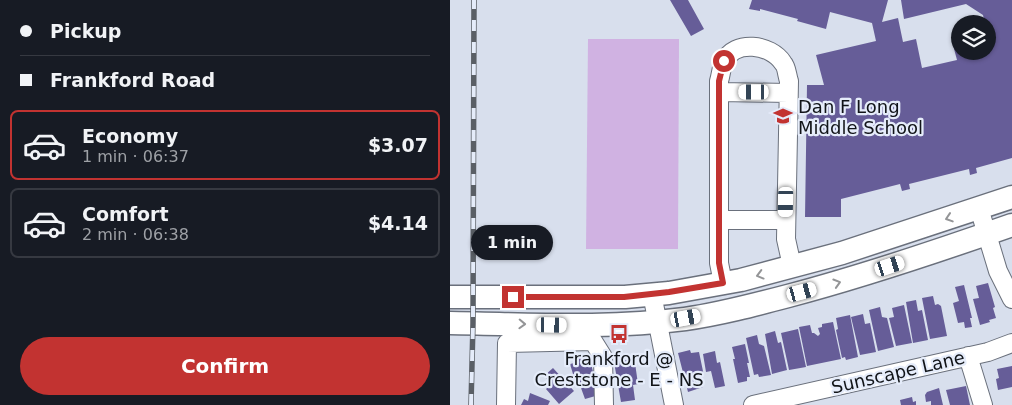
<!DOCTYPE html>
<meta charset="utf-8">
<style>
body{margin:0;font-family:"DejaVu Sans",sans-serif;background:#242831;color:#f1f3f6;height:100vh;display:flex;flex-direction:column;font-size:19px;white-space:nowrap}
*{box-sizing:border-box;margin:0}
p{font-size:16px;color:#9ea1a6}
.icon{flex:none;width:28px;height:28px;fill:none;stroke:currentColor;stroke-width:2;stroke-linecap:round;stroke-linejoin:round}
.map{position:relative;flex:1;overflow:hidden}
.details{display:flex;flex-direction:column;background:#171b24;width:450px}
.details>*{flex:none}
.hud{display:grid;align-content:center;height:110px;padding:0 20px;background:#171b24}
.fabs{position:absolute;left:501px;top:15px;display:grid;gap:10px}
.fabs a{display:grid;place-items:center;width:45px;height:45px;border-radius:50%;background:#171b24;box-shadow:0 1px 4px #0004;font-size:25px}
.end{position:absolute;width:22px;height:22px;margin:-11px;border:6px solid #c23331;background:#fff;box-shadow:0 0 0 2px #fff}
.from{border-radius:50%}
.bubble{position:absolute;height:35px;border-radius:18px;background:#171b24;box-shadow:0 1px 4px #0004;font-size:16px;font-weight:700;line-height:35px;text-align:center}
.car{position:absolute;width:15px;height:30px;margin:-15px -8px;border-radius:6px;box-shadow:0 0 4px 1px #0007;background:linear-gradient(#fff 24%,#345 0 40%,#fff 0 76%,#345 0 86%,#fff 0)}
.hud b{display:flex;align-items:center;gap:18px;height:48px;font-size:19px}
.hud b+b{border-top:1px solid #363941}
.hud i{width:12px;height:12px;background:#f1f3f6}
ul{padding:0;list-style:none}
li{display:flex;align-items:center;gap:15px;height:70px;margin:0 10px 8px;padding:0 10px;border:2px solid #363941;border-radius:8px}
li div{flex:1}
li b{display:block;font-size:19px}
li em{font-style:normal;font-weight:700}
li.selected{border-color:#c23331}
li>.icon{width:45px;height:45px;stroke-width:1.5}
.primary-button{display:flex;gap:10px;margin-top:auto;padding:10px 20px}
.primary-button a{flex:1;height:58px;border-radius:30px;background:#c23331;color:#fff;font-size:20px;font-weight:700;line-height:58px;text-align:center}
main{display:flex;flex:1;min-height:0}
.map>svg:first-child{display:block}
.green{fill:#d0b2e2}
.building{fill:#665d98}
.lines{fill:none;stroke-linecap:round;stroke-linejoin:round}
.minor-casing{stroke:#6a707c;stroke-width:20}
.major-casing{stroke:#6a707c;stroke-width:25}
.minor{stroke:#fff;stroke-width:18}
.major{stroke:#fff;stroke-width:22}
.rail-casing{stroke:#5a5f66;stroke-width:5.5}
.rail{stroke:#e5ecfa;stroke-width:4;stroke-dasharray:11;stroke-linecap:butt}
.oneway{stroke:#949597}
.route{stroke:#c23331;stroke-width:6}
.labels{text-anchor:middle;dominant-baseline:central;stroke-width:4.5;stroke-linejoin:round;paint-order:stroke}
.poi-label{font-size:18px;fill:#111418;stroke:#e5ecfa;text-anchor:start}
.street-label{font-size:18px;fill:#111418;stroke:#e5ecfa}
</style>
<main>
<section class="details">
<div class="hud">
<b><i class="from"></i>Pickup</b>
<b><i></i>Frankford Road</b>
</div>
<ul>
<li class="selected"><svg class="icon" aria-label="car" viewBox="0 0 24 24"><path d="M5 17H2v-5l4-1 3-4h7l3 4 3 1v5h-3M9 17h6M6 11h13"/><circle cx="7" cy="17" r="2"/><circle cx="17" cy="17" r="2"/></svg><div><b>Economy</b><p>1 min · 06:37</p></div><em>$3.07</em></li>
<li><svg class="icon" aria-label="car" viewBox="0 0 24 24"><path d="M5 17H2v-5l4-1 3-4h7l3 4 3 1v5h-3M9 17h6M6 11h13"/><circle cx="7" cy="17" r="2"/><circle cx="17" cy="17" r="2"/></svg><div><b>Comfort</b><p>2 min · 06:38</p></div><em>$4.14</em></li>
</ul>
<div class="primary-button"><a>Confirm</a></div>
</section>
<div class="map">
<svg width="562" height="405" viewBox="0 0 562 405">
<rect width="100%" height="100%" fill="#d8dfed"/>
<!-- green -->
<path class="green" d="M138 39H229L228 249H136Z"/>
<!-- building -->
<path class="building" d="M220 0H238L254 29 241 36Z
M302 0H438L432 22 448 18 453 42 466 39 472 68 507 60 503 45 510 44V51H538V24H535L533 15 516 4 454 19 451 0H562V158L526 168 527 173 520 175 519 169 459 184 460 189 452 191 450 184 391 199V217H355L357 85H374L366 55 426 41 422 23 380 12 376 29 347 21 348 19 310 9V11L299 9Z
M538 283 545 307 543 308 546 318 539 320 540 322 530 325 523 299 529 298 526 286Z
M514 285 522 318H520L522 327 515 328 514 322 508 323 503 303 509 301 505 287Z
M483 296 485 305 488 304 491 306 497 336 480 339 472 298Z
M466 300 468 311 472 310 478 340 463 343 456 302Z
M454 305 462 343 446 346 439 318 444 317 442 308Z
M430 307 432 317 437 318 444 347 428 351 419 310Z
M413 314 415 324 420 323 426 352 410 355 401 317Z
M400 315 408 357 396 360 395 357 392 358 386 330 388 329 386 318Z
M383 322 391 359 357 366 349 327 360 325 362 333H364L368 336 370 334 368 328 372 327V324Z
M348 329 356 367 339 370 331 333Z
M325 331 328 343 331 342 337 370 322 374 315 334Z
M307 335 309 344 314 346 321 375 309 377 308 374 304 375 296 338Z
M295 344 299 363H297L300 377H297V381L288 383 283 359H285L282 347Z
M240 350 241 353 249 352 254 376 247 377 251 378 253 387 238 392 228 353Z
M265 351 267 363 270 362 275 386 265 388 261 371 256 372 253 354Z
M139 356 149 395 135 399 131 388 134 387 132 383 126 384 120 364 129 362 128 359Z
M177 360V364L185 363 188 384 183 385 185 400 171 402 164 362Z
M562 366V387L548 390 546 379 549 378 547 369Z
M103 368 124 391 109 404 96 389 101 384 94 376Z
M516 386 520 405H500L496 390Z
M489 388 493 405H481V401L476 402 475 395 477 392Z
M80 393 100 401 98 405H71L74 399 78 401Z
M462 397 463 402 466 401V405H451L450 400Z"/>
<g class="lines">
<!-- minor casing -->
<g class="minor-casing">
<path id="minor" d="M269 92 338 93
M529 208 548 271 562 299
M269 220H336
M273 283 269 263V81C271 75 271 68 274 62 284 39 321 44 333 63 337 67 337 76 339 81L336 239 342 266
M202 294 224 405
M518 356 533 405
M56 405 57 343 143 341 153 357 154 405
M303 405 538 352 562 343"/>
</g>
<!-- major casing -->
<g class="major-casing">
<path id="major" d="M0 297H175L219 293 291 280 392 253 562 197
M0 323C78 324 156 329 235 319 270 314 304 305 338 296 414 276 488 251 562 225"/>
</g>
<!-- minor -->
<use href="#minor" class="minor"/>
<!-- major -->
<use href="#major" class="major"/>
<!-- rail casing -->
<g class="rail-casing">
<path id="rail" d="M21 405 23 323 24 0"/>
</g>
<!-- rail -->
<use href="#rail" class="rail"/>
</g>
<!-- one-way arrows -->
<defs><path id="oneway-chevron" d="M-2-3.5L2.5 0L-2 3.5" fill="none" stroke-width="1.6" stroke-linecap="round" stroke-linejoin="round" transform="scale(1.25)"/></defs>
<g class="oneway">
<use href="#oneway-chevron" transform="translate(499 218) rotate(162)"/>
<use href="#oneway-chevron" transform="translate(310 275) rotate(165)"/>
<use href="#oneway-chevron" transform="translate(387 283) rotate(-17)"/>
<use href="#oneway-chevron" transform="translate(72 324) rotate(2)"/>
</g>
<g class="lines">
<!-- route -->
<path class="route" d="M63 297H174L219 292 273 283 269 263V81L274 61"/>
</g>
<!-- icons -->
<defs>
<g id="school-bare" transform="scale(1.5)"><path d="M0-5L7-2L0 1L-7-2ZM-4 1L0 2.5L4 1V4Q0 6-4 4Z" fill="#c23331" stroke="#e5ecfa" stroke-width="2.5" paint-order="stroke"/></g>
<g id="bus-bare" transform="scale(1.5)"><path d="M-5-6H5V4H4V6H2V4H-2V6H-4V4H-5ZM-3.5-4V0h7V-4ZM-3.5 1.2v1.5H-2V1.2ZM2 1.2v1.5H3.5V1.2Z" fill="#c23331" stroke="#e5ecfa" stroke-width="2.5" paint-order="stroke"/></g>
</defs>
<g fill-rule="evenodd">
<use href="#school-bare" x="333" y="116"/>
<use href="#bus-bare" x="169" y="334"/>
</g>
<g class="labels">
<!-- poi labels -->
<g class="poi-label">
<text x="348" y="106">Dan F Long<tspan x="348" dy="21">Middle School</tspan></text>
<text x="169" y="358" text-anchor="middle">Frankford @<tspan x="169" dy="21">Creststone - E - NS</tspan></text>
</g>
<!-- street labels -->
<g class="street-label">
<text transform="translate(448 372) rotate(-13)">Sunscape Lane</text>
</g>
</g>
</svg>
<div class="fabs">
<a><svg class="icon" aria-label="layers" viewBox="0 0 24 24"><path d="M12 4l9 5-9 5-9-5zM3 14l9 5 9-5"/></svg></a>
</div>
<i class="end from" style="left:274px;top:61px"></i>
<i class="end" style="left:63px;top:297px"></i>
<div class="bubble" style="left:21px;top:225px;width:82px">1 min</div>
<i class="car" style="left:304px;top:92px;rotate:270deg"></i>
<i class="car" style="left:336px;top:202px;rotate:181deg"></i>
<i class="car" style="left:440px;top:266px;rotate:72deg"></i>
<i class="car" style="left:352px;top:292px;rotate:75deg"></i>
<i class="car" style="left:236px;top:318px;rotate:80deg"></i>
<i class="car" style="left:102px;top:325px;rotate:91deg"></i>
</div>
</main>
